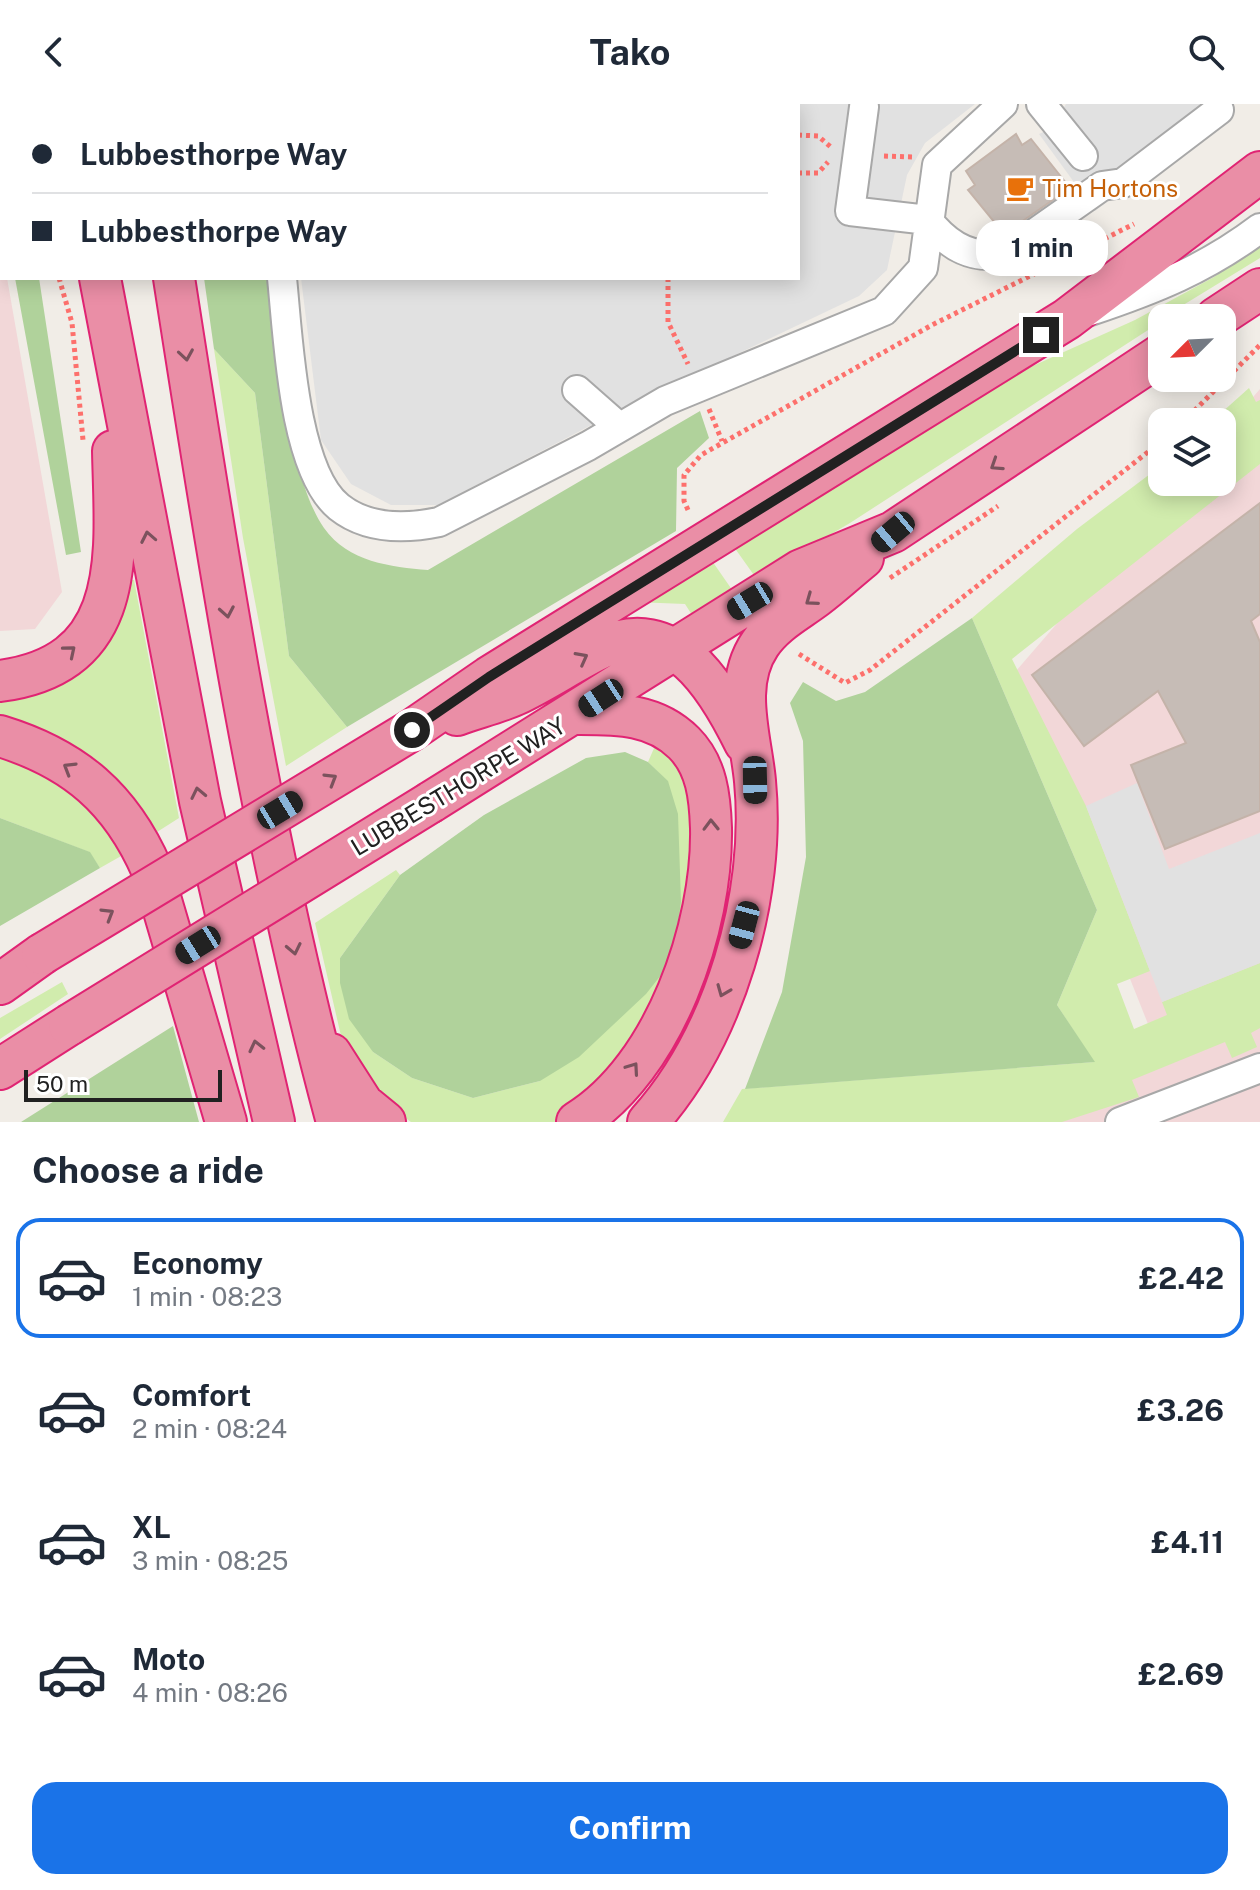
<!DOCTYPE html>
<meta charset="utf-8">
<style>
body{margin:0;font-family:"Public Sans",sans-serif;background:#f6f6f7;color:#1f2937;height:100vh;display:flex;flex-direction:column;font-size:30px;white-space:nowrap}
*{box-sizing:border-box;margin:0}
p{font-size:26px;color:#747a83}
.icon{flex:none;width:44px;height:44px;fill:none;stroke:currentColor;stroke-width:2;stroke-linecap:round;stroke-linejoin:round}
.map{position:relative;height:1018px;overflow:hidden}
.sheet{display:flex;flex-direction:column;background:#fff;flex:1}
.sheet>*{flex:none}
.top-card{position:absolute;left:0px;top:0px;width:800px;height:176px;box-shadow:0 4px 20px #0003;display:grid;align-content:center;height:176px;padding:0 32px;background:#fff}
.needle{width:52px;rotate:246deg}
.controls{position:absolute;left:1148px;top:200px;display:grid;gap:16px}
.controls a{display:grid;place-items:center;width:88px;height:88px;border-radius:16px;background:#fff;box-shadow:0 4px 20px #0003;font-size:40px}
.scale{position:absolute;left:24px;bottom:20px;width:198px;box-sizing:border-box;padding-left:8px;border:4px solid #212121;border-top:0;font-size:22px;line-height:28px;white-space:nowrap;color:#212121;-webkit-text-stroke:6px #fff;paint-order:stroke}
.end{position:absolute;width:36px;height:36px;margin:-18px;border:10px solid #212121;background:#fff;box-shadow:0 0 0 4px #fff}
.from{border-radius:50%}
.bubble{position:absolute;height:56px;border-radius:24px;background:#fff;box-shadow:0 4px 20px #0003;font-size:26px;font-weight:700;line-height:56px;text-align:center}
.car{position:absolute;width:24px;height:48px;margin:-24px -12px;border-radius:10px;box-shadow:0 0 6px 2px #0007;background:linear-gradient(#222 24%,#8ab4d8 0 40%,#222 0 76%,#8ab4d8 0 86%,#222 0)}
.top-card b{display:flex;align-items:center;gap:28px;height:76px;font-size:30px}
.top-card b+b{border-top:2px solid #e0e1e3}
.top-card i{width:20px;height:20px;background:#1f2937}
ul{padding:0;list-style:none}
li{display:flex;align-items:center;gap:24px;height:120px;margin:0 16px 12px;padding:0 16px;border:4px solid transparent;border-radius:24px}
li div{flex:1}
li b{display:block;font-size:30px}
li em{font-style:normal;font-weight:700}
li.current{border-color:#1a73e8}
li>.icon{width:72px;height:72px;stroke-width:1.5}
h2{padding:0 32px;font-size:36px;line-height:96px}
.action{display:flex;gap:16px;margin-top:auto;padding:16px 32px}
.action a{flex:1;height:92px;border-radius:24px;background:#1a73e8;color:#fff;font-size:32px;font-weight:700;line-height:92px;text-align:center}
header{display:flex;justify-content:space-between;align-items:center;height:104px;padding:0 32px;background:#fff;font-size:36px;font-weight:700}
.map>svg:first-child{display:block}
.commercial{fill:#f2d7d8}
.grass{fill:#d1ecad}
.forest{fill:#b0d29b}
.parking{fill:#e1e1e1}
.building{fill:#c6bcb6;stroke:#c4b3a9;stroke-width:2}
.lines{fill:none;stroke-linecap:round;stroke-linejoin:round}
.minor-casing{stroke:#a8a8a8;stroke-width:32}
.highway-casing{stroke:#e02473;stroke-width:44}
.path{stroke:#fd706c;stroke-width:5;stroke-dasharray:4 4;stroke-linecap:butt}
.minor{stroke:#fff;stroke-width:28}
.highway{stroke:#ea8ea6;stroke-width:40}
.highway-bridge-casing{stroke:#e02473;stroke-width:44;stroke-linecap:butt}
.highway-bridge{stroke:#ea8ea6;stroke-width:40}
.oneway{stroke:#7b525d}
.route{stroke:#212121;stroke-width:10}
.labels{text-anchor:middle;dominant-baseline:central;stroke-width:6;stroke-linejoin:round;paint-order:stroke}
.food-label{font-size:24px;fill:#c56008;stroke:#fff;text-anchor:start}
.street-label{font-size:24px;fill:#212121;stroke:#fff}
</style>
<header><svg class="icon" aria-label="back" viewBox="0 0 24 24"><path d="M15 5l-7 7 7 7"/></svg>Tako<svg class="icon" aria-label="search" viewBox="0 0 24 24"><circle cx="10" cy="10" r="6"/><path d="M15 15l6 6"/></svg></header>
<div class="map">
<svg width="1260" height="1018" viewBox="0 0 1260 1018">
<rect width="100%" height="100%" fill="#f1ede7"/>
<!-- commercial -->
<path class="commercial" d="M0 136 2 174H7L62 488 35 525 0 527Z
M1260 285V1018H1003L1158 945 1010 574 1179 378H1222V329Z"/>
<!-- grass -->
<path class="grass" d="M1260 140V154L1162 214V217L850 419 756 474 729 436 979 286 1135 216 1214 173Z
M214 245 255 289 289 552 347 623 286 662 243 434Z
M1249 284 1256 298 1260 296V360L1012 555 1086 702 1150 867 1117 880 1134 925 1167 911 1162 898 1260 859V924L1251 929 1257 943 1232 954 1225 938 1132 976 1139 993 1062 1018H723L742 985 1094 958 1057 901 1097 806 972 514 1077 425 1162 361V378H1222V318H1211Z
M710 454 735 490 694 514 685 500 635 498Z
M130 476H134L179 714 157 728 121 678 29 627 0 617V595C38 596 89 562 108 529 118 513 123 493 130 476Z
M655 642 668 649 689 676 698 752 653 914 560 1018H411L384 998 344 945 315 819 396 766 400 771 340 854 373 948 412 974 473 994 540 977 668 678 648 658Z
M0 652 76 687 130 747 100 764 89 748 0 714Z
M62 878 68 890 0 935V914Z"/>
<!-- forest -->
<path class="forest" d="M15 174H39L81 448 66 451Z
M204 174H267C277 237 289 375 324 424 348 458 391 463 428 466L700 307 709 334 677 364 676 427 347 623 289 552 255 289 214 245Z
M972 514 1097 806 1057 901 1095 958 745 985 782 888 806 753 803 637 790 599 803 578 836 597 865 588Z
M625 648 648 658 668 677 678 710 681 798 673 856 646 890 579 953 540 977 473 994 412 974 373 948 349 915 340 879V854L400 771 484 711 586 654Z
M0 714 90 748 100 764 0 822Z
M173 922 199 1018H21Z"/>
<!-- parking -->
<path class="parking" d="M683 0H975L925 39 907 71 887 166 859 192 626 303 438 401H391L351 380 321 336 301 174H798V2Z
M1066 0H1233L1234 1 1095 107 1039 30 1052 24Z
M1137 679 1169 765 1260 729V859L1162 898 1086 702Z"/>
<!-- building -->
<path class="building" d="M1016 30 1022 41 1031 35 1070 84 1004 130 968 86 975 81 966 67Z
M1260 399V510L1251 517 1260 538V707L1165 745 1131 661 1186 639 1158 587 1084 642 1032 571Z"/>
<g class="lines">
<!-- minor casing -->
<g class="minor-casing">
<path id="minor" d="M682 0 684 2
M1041 0 1083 52
M705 2 706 0
M864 3 850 107 928 116C948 142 974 158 1008 148L1102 82 1123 79 1219 6
M282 174C288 231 293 366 339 403 368 426 405 425 439 418L588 342 665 297 884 207 923 164 937 61 1003 0
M1090 207C1153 186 1206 165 1260 124
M577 286 619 323
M1120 1018 1260 964"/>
</g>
<!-- highway casing -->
<g class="highway-casing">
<path id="highway" d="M70 0 71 2
M145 0V2
M100 174 200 697 274 1018
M174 174C218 457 262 741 337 1018
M1216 214 1260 185
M0 577C131 560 115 446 113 347
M576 610C616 610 654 609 684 639 707 662 710 694 711 724 713 822 665 964 577 1018
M457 611C476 604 497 599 515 591 545 577 572 558 601 544 673 509 717 582 745 639
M412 626 489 573 1067 215 1260 68
M0 632C75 655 121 695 152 766L226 1018
M431 698 801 466 893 428 1162 250
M0 880 42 850
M331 950 363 1000 385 1018
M0 965 69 921
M648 1018C725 932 766 791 755 677 751 633 732 581 760 540 774 519 796 508 816 493 832 481 847 467 863 454"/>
</g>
<!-- path -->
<path class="path" d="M26 0 27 2
M798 31 818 32 832 44
M884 52 914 53
M798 69H818L828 58
M59 174 72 219 83 336
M668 174V218L688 260
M1222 251 1233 244
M709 305 722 337
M1183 318 1260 241
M688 406 684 397V371L701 351 932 221 1134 120
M890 474 998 402
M799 550 845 579 870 566 1162 337"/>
<!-- minor -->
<use href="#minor" class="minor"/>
<!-- highway -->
<use href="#highway" class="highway"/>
<!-- highway-bridge casing -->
<g class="highway-bridge-casing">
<path id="highway-bridge" d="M42 850 412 626
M69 921 431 698"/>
</g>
<!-- highway-bridge -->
<use href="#highway-bridge" class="highway-bridge"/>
</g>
<!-- one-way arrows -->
<defs><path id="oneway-chevron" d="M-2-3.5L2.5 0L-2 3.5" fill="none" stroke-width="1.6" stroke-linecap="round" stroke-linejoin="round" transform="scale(2)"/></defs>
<g class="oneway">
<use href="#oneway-chevron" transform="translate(186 251) rotate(81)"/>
<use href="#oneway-chevron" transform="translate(996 361) rotate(147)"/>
<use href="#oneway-chevron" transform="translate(148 433) rotate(-101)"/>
<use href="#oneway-chevron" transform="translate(811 496) rotate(144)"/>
<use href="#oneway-chevron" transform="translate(227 508) rotate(80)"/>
<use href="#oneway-chevron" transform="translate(70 547) rotate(-40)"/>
<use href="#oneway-chevron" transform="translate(582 554) rotate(-28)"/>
<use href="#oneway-chevron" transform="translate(69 664) rotate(-149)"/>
<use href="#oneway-chevron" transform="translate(331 675) rotate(-31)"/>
<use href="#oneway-chevron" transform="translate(198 689) rotate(-102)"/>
<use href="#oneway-chevron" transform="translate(711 721) rotate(-91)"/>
<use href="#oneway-chevron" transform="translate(108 810) rotate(-31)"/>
<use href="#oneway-chevron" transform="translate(294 845) rotate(78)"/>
<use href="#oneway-chevron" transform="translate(723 887) rotate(112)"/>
<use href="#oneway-chevron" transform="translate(256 942) rotate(-103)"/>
<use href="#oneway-chevron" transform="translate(633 964) rotate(-55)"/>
</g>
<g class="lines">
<!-- route -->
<path class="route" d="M412 626 489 573 1041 231"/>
</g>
<!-- icons -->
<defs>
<g id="cafe-bare" transform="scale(2.16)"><path d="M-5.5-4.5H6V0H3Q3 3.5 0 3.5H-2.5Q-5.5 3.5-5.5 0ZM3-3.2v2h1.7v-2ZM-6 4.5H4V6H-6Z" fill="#e8710a" stroke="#fff" stroke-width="2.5" paint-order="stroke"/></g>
</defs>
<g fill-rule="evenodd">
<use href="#cafe-bare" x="1020" y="84"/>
</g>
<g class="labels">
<!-- food labels -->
<g class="food-label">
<text x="1042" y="84">Tim Hortons</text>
</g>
<!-- street labels -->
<g class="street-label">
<text transform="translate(458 682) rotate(-31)">LUBBESTHORPE WAY</text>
</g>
</g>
</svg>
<div class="controls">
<a><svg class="needle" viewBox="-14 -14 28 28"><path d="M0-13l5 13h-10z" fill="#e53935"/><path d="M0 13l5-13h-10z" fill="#747a83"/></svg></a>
<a><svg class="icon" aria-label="layers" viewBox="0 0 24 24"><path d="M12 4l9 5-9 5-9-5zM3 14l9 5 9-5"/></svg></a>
</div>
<div class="scale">50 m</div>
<i class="end from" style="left:412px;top:626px"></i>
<i class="end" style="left:1041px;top:231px"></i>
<div class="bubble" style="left:976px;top:116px;width:132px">1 min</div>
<i class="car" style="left:893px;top:428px;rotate:230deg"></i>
<i class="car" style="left:750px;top:497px;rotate:239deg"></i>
<i class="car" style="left:601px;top:594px;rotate:237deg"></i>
<i class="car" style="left:755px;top:676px;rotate:179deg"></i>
<i class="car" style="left:280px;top:706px;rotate:59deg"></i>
<i class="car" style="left:744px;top:821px;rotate:195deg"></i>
<i class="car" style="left:198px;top:841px;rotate:238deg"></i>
<div class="top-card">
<b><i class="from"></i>Lubbesthorpe Way</b>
<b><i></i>Lubbesthorpe Way</b>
</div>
</div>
<section class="sheet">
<h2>Choose a ride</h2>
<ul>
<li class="current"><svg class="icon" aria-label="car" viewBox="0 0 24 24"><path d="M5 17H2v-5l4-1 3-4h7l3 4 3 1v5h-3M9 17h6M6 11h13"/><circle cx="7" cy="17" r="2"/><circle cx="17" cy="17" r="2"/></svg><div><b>Economy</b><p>1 min · 08:23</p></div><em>£2.42</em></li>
<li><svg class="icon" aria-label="car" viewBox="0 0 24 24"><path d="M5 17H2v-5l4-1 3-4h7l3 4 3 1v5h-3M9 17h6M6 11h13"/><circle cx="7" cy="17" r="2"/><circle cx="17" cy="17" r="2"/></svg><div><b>Comfort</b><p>2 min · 08:24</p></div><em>£3.26</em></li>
<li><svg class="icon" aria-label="car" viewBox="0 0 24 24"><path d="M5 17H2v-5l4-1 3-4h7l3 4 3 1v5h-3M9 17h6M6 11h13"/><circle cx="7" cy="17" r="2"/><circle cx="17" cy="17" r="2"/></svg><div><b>XL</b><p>3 min · 08:25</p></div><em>£4.11</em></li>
<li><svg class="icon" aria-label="car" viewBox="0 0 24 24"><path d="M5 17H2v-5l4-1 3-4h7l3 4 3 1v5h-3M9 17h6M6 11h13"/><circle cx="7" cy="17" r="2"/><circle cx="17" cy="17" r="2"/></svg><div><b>Moto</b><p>4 min · 08:26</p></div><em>£2.69</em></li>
</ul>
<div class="action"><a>Confirm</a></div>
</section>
